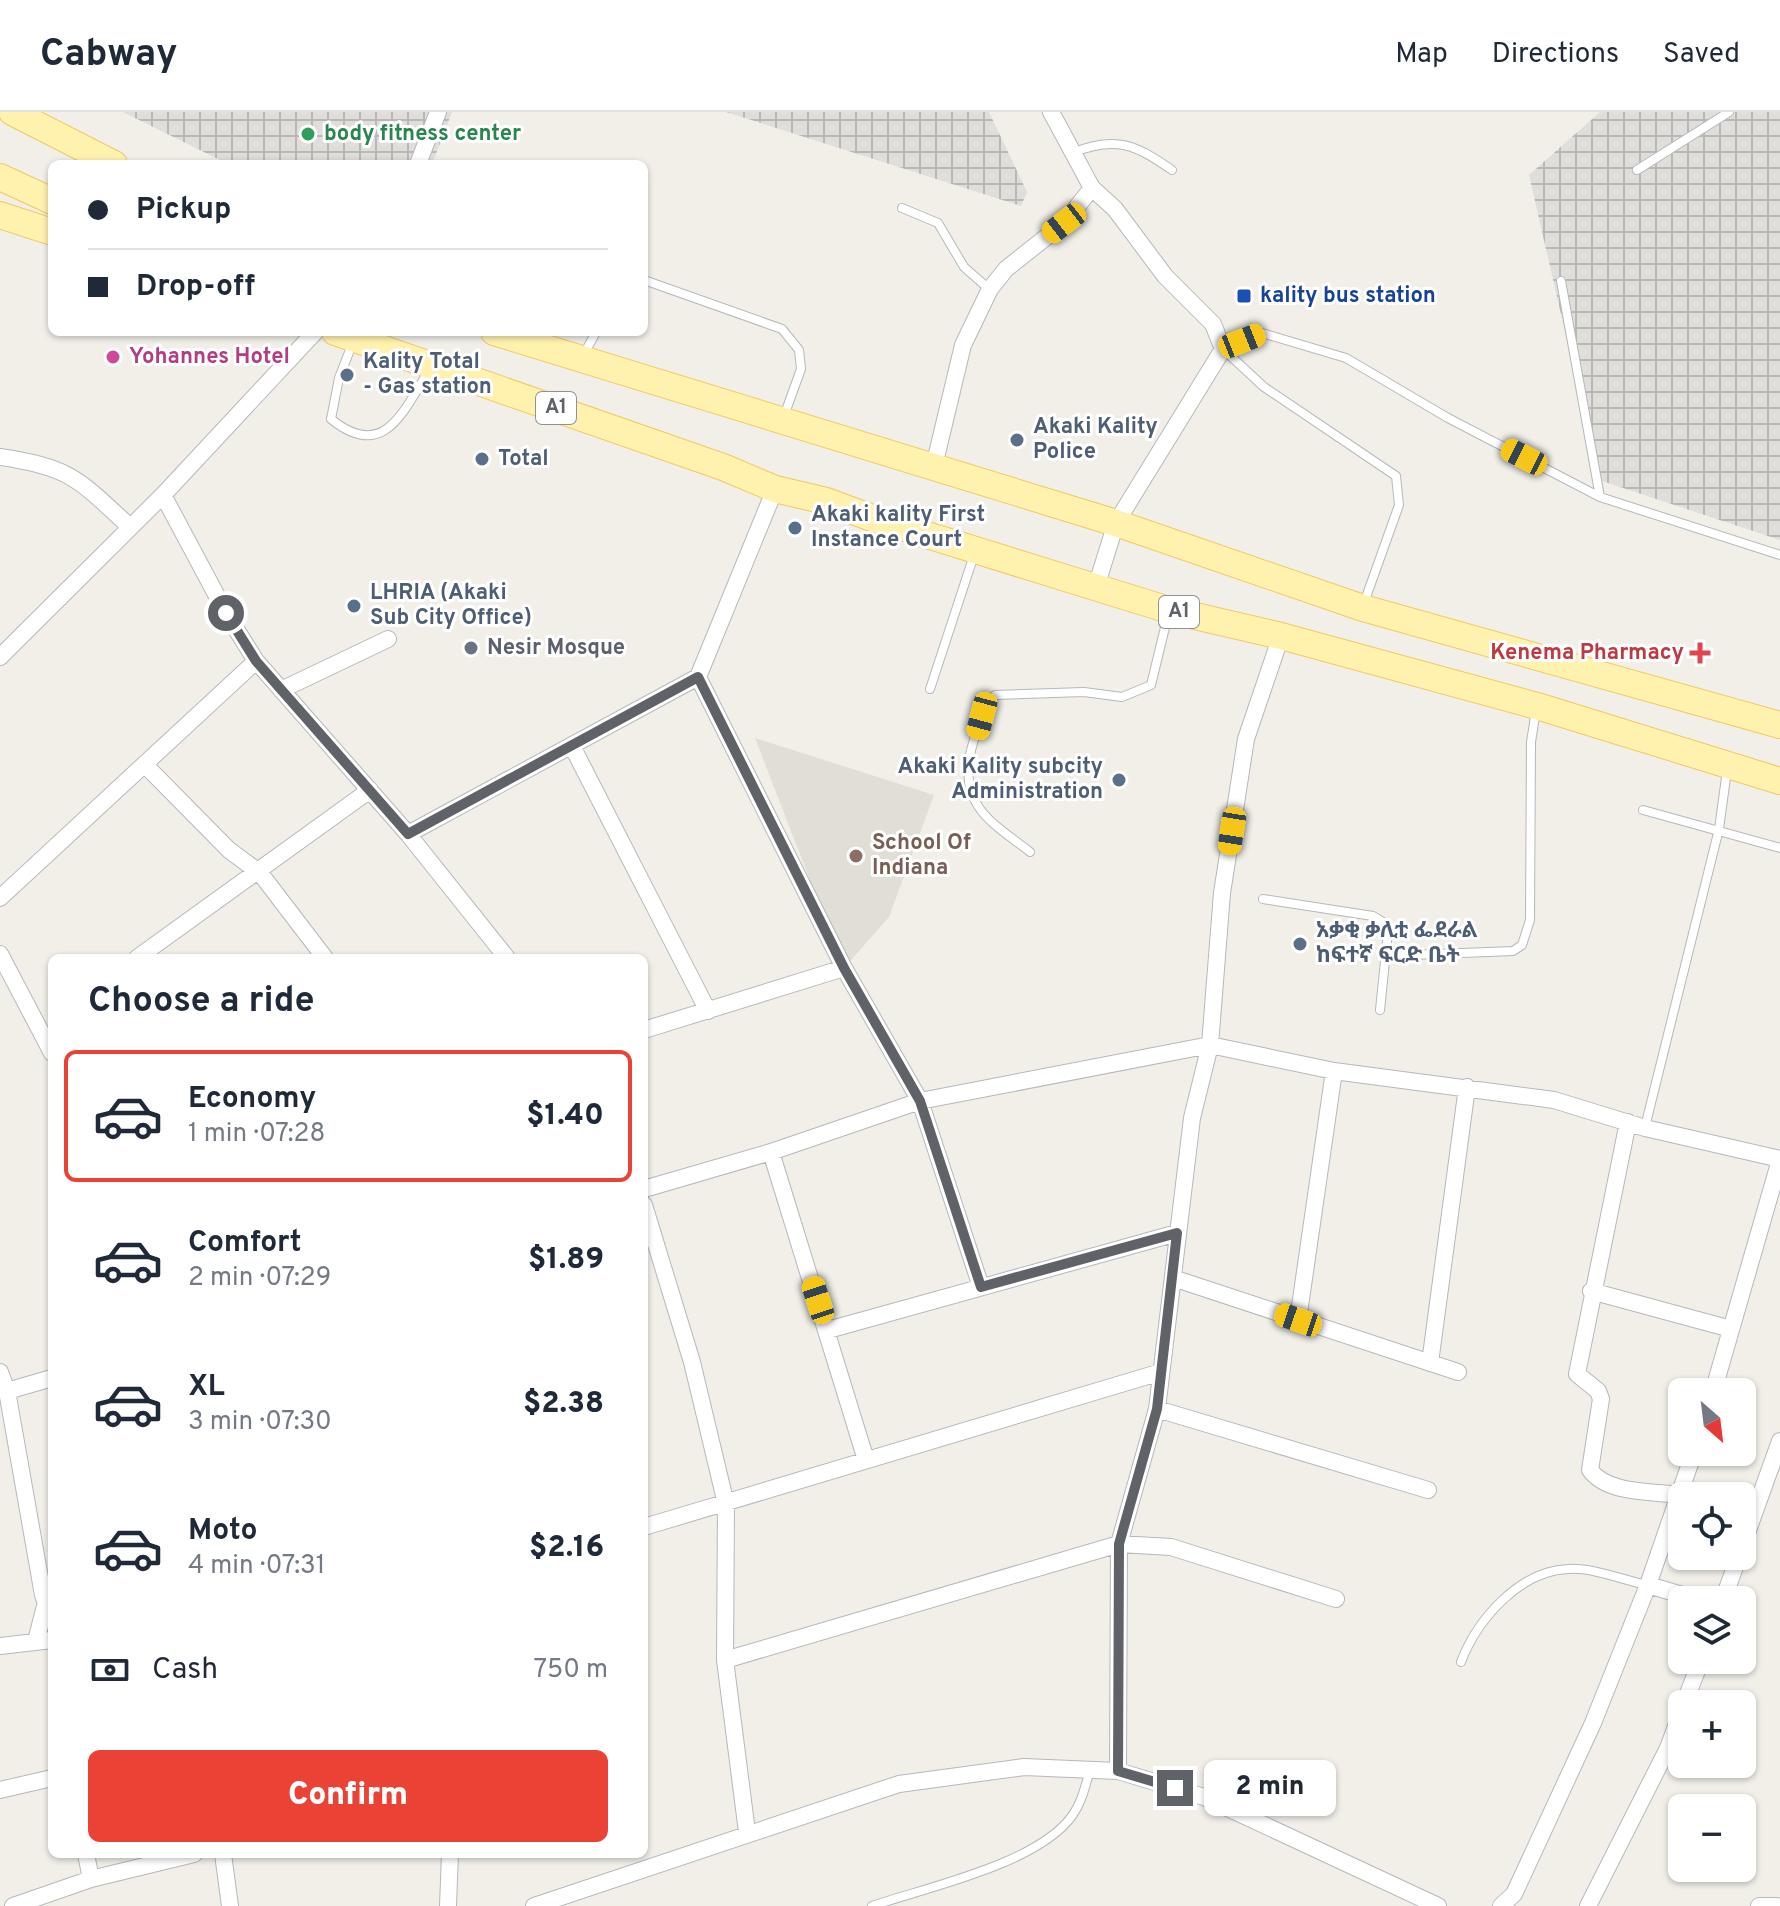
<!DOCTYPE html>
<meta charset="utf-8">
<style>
body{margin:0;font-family:Overpass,"Noto Sans Ethiopic",sans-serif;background:#f2f2f3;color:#1f2937;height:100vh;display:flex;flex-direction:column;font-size:30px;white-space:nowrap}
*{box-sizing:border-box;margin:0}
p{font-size:26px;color:#747a83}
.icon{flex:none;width:44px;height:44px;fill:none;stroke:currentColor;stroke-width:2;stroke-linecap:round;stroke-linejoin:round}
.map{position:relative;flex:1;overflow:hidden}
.details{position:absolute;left:48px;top:842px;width:600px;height:904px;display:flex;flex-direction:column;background:#fff;border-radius:12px;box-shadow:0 2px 6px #0004}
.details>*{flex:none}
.hud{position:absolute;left:48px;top:48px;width:600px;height:176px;border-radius:12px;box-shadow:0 2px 6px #0004;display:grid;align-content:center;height:176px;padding:0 40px;background:#fff}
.needle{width:52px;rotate:152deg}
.buttons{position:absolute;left:1668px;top:1266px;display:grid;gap:16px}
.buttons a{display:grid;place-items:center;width:88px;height:88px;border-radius:12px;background:#fff;box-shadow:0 2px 6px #0004;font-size:40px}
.end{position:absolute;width:36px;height:36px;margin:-18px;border:10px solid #5f6368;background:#fff;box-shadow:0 0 0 4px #fff}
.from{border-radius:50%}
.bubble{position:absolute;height:56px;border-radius:12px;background:#fff;box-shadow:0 2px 6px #0004;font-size:26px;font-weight:800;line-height:56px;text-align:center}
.car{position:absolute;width:24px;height:48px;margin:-24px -12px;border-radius:10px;box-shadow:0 0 6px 2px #0007;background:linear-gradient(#f5c518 24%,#345 0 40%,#f5c518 0 76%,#345 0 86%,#f5c518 0)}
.hud b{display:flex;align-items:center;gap:28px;height:76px;font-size:30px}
.hud b+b{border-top:2px solid #e0e1e3}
.hud i{width:20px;height:20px;background:#1f2937}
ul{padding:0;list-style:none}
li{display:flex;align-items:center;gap:24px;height:132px;margin:0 16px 12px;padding:0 24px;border:4px solid transparent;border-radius:12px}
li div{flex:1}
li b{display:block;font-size:30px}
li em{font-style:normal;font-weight:800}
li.active{border-color:#ea4335}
li>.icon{width:72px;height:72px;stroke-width:1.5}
h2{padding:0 40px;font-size:36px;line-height:96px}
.pay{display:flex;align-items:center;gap:20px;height:88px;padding:0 40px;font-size:30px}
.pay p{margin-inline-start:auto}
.action{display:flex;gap:16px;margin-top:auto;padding:16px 40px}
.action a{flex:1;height:92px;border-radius:12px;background:#ea4335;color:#fff;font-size:32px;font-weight:800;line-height:92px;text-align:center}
header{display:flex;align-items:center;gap:48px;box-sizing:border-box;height:112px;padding:0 40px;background:#fff;border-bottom:2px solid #e0e1e3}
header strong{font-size:38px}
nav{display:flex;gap:44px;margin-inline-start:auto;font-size:28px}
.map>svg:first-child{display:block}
.industrial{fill:url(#industrial-grid)}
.education{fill:#e1ded6}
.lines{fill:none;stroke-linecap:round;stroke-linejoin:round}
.service-casing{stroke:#b5b8bc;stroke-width:10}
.minor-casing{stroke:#b5b8bc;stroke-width:18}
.primary-casing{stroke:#f2c960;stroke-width:28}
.service{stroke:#fff;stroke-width:8}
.minor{stroke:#fff;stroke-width:16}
.primary{stroke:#fff2af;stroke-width:26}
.route{stroke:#5f6368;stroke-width:10}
.leisure-dot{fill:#2e9e5b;stroke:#fff;stroke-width:3}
.transit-dot{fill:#1a4fb4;stroke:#fff;stroke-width:3}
.hotel-dot{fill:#d1479c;stroke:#fff;stroke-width:3}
.service-dot{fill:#5c6f8a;stroke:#fff;stroke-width:3}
.worship-dot{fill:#6b7280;stroke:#fff;stroke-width:3}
.health-dot{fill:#e0444e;stroke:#fff;stroke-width:3}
.education-dot{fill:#8d6e63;stroke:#fff;stroke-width:3}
.labels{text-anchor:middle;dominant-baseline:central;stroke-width:6;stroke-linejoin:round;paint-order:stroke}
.shield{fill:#fff;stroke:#8f9295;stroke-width:2}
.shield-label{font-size:20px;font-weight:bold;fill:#5f6368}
.leisure-label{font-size:22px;font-weight:bold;fill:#27864d;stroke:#fff;text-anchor:start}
.transit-label{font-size:22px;font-weight:bold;fill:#164399;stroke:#fff;text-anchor:start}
.hotel-label{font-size:22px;font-weight:bold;fill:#b23c85;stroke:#fff;text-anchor:start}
.service-label{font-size:22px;font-weight:bold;fill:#4e5e75;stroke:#fff;text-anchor:start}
.worship-label{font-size:22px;font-weight:bold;fill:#5b616d;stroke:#fff;text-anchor:start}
.health-label{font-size:22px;font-weight:bold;fill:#be3a42;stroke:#fff;text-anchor:end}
.education-label{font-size:22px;font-weight:bold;fill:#785e54;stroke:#fff;text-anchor:start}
</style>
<header>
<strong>Cabway</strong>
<nav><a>Map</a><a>Directions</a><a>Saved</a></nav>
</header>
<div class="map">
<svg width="1780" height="1794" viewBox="0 0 1780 1794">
<defs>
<pattern id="industrial-grid" width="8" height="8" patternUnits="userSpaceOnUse" patternTransform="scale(2)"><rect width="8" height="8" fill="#e0deda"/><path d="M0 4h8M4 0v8" fill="none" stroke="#b9b8b5"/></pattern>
</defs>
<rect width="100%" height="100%" fill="#f1efe8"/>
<!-- industrial -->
<path class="industrial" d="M123 0H452L432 52H228Z
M726 0H989L1027 80 1021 94Z
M1600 0H1780V428L1599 368 1529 63Z"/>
<!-- education -->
<path class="education" d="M755 626 934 683 889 805 844 856Z"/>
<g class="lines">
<!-- service casing -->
<g class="service-casing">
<path id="service" d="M1072 41C1116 23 1136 33 1172 58
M1637 58 1729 0
M902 96 938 111 964 155 989 177
M644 168 782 217 799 238 801 257 784 304
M1561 169 1600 385 1780 443
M353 230 339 266 331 307C385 351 404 297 430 257
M583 244 596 220
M1364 491 1399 393 1396 364 1264 275 1223 237 1262 221 1346 246 1448 306 1600 385
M930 577 974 443
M1643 698 1780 736
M1030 740C1014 727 989 712 978 694 956 661 976 614 995 583L1084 580 1122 585 1151 573 1168 503
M1263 787 1373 804 1383 810 1388 820 1380 898
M1386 844 1513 839 1522 833 1530 808 1531 630 1536 598
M1645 1015 1719 717 1727 658
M1461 1550C1477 1508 1519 1459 1568 1457 1592 1455 1623 1468 1647 1473
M872 1794C928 1775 1037 1752 1072 1704 1082 1690 1085 1675 1090 1658"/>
</g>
<!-- minor casing -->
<g class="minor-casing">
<path id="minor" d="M1051 0 1092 76 1115 97 1165 164 1213 212 1223 237 1116 411 1096 475
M418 52 438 0
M0 345C71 355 79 368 130 415
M934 354 963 233 990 177 1006 157 1064 111 1092 76
M163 383 226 501 256 549 408 722 507 846
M1281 524 1246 627 1222 781 1210 933 1334 959 1554 988 1645 1016 1780 1047
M0 545 163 383 315 220
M281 578 388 527
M573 636 708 899
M146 654 229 738 260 761 325 846
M408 722 698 565
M0 786 256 549
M0 842 52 941
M137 846 370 678
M644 918 844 856
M1628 1010 1577 1262 1598 1279 1601 1287 1590 1358C1607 1382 1652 1379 1678 1383
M771 1040 866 1348
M644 1077 771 1040 920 989 844 856 698 565 775 377
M644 1093 692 1250 726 1392 725 1548 747 1720
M1173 1166 1458 1260
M981 1175 920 989 1210 933 1192 1006 1157 1297 1119 1432 1118 1659
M1591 1179 1731 1217
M1298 1208 1334 959
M828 1218 1177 1121
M1430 1251 1467 975
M0 1260 7 1279 52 1266
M7 1279 43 1483 52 1509
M1713 1280 1780 1048
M1157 1297 1428 1378
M644 1415 1161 1260
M1742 1435 1780 1329
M1648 1473 1699 1488
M1723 1488 1739 1444
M36 1529 45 1494
M0 1534 52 1528
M725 1548 1119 1432 1171 1435 1336 1487
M1684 1592 1701 1548
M0 1678 52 1666
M86 1742 91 1767
M223 1742 230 1794
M13 1794 91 1767 194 1742
M448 1794 450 1742
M534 1794 899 1672 1024 1655 1118 1659 1204 1685 1438 1794
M1501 1794 1514 1782 1593 1611 1648 1473 1694 1340
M1588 1794 1668 1636 1682 1598
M1759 1794H1777"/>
</g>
<!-- primary casing -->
<g class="primary-casing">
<path id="primary" d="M12 0 114 52
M0 65 52 89
M0 103 52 120
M335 220 723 355 775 377 826 389 872 406 1169 498 1281 524 1537 594 1780 669
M494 220 1116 411 1363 496 1780 613"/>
</g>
<!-- service -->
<use href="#service" class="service"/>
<!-- minor -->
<use href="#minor" class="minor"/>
<!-- primary -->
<use href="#primary" class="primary"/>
</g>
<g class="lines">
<!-- route -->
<path class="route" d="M226 501 256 549 408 722 698 565 844 856 920 989 981 1175 1177 1121 1157 1297 1119 1432 1118 1659 1175 1676"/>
</g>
<!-- markers -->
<circle class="leisure-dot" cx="308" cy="22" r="8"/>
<rect class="transit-dot" x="1236" y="176" width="16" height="16" rx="4"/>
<circle class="hotel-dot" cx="113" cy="245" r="8"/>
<g class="service-dot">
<circle cx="347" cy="263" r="8"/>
<circle cx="1017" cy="328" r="8"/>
<circle cx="482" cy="347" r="8"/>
<circle cx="795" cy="416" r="8"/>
<circle cx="354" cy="494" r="8"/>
<circle cx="1119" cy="668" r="8"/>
<circle cx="1300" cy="832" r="8"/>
</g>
<circle class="worship-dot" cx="471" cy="536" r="8"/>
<path class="health-dot" d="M1696 529h8v8h8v8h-8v8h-8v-8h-8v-8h8z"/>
<circle class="education-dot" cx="856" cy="744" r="8"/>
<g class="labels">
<!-- shield labels -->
<g class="shield">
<rect x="536" y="280" width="40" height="32" rx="6"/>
<rect x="1159" y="484" width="40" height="32" rx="6"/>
</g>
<g class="shield-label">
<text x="556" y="296">A1</text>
<text x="1179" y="500">A1</text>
</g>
<!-- leisure labels -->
<g class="leisure-label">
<text x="324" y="22">body fitness center</text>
</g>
<!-- transit labels -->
<g class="transit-label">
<text x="1260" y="184">kality bus station</text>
</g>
<!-- hotel labels -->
<g class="hotel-label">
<text x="129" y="245">Yohannes Hotel</text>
</g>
<!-- service labels -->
<g class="service-label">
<text x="363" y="250">Kality Total<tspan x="363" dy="25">- Gas station</tspan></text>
<text x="1033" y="315">Akaki Kality<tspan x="1033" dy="25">Police</tspan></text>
<text x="498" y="347">Total</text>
<text x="811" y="403">Akaki kality First<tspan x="811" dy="25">Instance Court</tspan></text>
<text x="370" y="481">LHRIA (Akaki<tspan x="370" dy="25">Sub City Office)</tspan></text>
<text x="1103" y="655" text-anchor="end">Akaki Kality subcity<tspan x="1103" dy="25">Administration</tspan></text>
<text x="1316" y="819">አቃቂ ቃሊቲ ፌደራል<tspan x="1316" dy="25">ከፍተኛ ፍርድ ቤት</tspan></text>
</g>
<!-- worship labels -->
<g class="worship-label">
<text x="487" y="536">Nesir Mosque</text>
</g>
<!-- health labels -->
<g class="health-label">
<text x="1684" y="541">Kenema Pharmacy</text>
</g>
<!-- education labels -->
<g class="education-label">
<text x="872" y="731">School Of<tspan x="872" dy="25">Indiana</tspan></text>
</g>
</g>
</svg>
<div class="buttons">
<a><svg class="needle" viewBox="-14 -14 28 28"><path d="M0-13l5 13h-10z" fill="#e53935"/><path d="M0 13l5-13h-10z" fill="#747a83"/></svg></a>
<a><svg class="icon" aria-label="locate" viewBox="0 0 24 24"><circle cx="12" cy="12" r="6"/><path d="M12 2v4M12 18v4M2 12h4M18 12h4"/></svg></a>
<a><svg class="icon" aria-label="layers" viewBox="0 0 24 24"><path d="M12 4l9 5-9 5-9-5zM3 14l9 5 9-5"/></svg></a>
<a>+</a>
<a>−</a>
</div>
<i class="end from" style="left:226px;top:501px"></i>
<i class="end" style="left:1175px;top:1676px"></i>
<div class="bubble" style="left:1204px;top:1648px;width:132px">2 min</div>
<i class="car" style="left:1064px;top:111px;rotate:232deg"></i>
<i class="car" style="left:1242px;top:229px;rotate:68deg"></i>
<i class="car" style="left:1524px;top:345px;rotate:297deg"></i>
<i class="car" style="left:982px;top:604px;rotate:195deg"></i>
<i class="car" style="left:1232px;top:719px;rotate:189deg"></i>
<i class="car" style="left:818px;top:1188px;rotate:342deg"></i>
<i class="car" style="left:1298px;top:1208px;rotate:289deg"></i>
<div class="hud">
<b><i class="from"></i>Pickup</b>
<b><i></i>Drop-off</b>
</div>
<section class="details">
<h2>Choose a ride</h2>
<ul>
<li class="active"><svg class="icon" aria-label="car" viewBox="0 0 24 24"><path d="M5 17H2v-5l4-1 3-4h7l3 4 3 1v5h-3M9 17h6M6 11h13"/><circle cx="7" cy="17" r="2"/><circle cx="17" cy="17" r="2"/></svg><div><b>Economy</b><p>1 min · 07:28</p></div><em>$1.40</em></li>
<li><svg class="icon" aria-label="car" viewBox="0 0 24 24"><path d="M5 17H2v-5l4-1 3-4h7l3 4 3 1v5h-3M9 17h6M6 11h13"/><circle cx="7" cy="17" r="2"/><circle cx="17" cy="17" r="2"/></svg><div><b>Comfort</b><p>2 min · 07:29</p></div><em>$1.89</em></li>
<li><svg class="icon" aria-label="car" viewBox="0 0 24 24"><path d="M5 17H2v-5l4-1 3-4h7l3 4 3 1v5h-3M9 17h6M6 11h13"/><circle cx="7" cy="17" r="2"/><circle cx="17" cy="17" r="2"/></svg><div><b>XL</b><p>3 min · 07:30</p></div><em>$2.38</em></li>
<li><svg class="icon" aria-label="car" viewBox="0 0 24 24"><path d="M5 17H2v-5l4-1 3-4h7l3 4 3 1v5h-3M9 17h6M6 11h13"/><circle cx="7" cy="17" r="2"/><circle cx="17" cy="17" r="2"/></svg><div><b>Moto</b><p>4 min · 07:31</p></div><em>$2.16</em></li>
</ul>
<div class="pay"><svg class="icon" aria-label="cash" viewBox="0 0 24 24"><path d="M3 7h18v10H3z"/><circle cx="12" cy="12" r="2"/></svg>Cash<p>750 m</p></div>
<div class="action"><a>Confirm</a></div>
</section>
</div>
